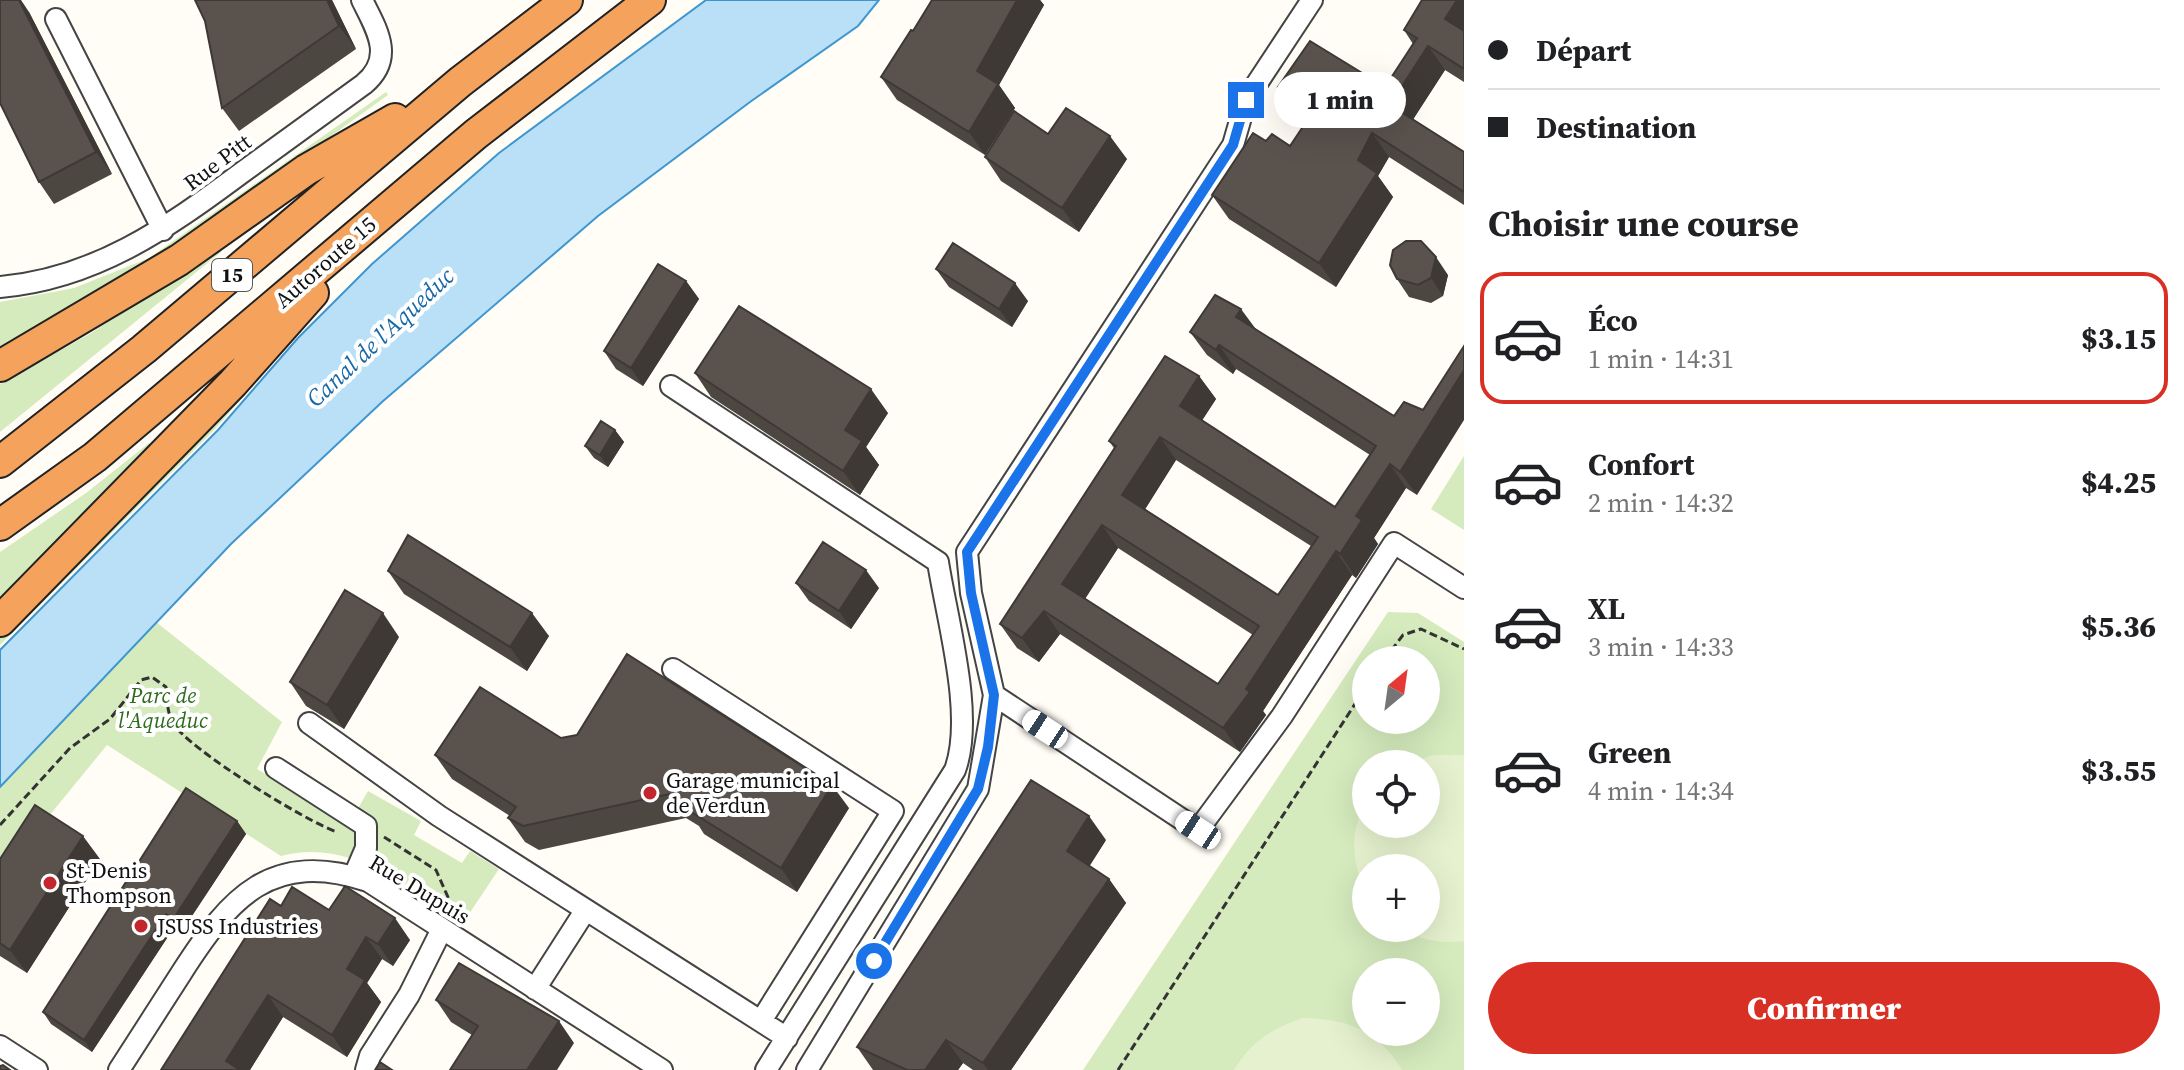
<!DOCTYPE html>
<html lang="fr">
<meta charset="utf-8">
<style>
body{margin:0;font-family:"Source Serif 4",serif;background:#f6f6f6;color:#202124;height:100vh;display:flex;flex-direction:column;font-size:30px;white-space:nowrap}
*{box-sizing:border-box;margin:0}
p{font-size:26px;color:#757577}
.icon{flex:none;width:44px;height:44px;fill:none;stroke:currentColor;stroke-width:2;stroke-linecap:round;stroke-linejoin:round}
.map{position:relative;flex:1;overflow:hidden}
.drawer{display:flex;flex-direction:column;background:#fff;width:720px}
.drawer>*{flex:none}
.guide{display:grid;align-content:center;height:176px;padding:0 24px;background:#fff}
.needle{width:52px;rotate:29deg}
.controls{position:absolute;left:1352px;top:646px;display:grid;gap:16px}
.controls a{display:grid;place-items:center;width:88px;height:88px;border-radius:50%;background:#fff;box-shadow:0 8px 32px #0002;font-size:40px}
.end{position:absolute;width:36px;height:36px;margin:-18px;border:10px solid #1a73e8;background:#fff;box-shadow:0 0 0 4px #fff}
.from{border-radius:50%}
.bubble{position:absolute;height:56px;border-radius:28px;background:#fff;box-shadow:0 8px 32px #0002;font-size:26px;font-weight:800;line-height:56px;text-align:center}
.car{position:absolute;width:24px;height:48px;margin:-24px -12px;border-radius:10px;box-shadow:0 0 6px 2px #0007;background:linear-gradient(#fff 24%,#345 0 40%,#fff 0 76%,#345 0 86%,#fff 0)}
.guide b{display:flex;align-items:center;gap:28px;height:76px;font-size:30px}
.guide b+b{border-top:2px solid #e0e0e0}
.guide i{width:20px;height:20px;background:#202124}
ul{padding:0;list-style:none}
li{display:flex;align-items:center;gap:24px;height:132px;margin:0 16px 12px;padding:0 8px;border:4px solid transparent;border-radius:24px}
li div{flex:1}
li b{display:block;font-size:30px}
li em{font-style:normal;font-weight:800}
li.active{border-color:#d93025}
li>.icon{width:72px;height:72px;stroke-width:1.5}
h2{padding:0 24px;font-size:36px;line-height:96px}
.action{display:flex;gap:16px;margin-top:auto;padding:16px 24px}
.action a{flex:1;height:92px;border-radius:48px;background:#d93025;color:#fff;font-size:32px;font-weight:800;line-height:92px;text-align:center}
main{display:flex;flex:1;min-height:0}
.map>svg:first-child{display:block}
.green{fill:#d5ebbd;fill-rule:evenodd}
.pitch{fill:#e6f2cf}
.water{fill:#b9e0f7;stroke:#3f96cf;stroke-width:2}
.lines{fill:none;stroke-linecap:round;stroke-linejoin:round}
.minor-casing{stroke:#444;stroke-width:24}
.highway-casing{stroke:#222;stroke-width:34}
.path{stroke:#333;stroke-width:3;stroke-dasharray:8 4;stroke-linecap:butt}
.minor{stroke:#fff;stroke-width:20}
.highway{stroke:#f5a25d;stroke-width:30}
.wall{fill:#4d4742;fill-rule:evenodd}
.shaded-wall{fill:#3f3936}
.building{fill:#5a524d;stroke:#3f3936;stroke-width:2;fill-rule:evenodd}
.route{stroke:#1a73e8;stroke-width:10}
.poi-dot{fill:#c4262e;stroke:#fff;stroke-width:3}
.labels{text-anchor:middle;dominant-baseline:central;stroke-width:8;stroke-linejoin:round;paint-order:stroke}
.shield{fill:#fff;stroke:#585858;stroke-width:2}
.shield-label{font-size:20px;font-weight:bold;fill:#111}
.street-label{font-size:22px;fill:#111;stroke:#fff}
.park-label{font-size:22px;font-style:italic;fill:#2f6b1f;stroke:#fff}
.poi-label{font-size:22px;fill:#111;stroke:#fff;text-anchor:start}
.water-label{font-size:24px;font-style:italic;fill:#1768a6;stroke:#fff}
</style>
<main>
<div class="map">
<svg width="1464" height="1070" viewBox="0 0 1464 1070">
<rect width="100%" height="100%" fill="#fffdf5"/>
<!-- green -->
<path class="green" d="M386 92 388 95 163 257 0 347V302L74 288 149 258Z
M217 246 221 252 0 432V384L93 332Z
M307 324 215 429 0 645V635Z
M149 443 154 449 0 607V552L86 493Z
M1464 456V530L1431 509Z
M1388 612 1418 613 1464 642V1070H1083ZM1366 660H1426V720H1366ZM1366 764H1426V824H1366ZM1366 868H1426V928H1366ZM1366 972H1426V1032H1366Z
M156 622 282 722 257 769 349 824 368 791 421 821 414 835 462 863 470 851 499 869 463 923C408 888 350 837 281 856L107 745 0 876V787Z"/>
<!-- pitch -->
<path class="pitch" d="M1433 755H1464V941C1440 944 1420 940 1399 928H1426V868H1366V894C1353 865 1348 832 1366 804V824H1426V764H1407Z
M1303 1018C1348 1019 1378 1030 1402 1070H1234C1252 1041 1271 1029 1303 1018Z"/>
<!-- water -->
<path class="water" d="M706 0H879L858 26 750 102 598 216 382 402 231 544 0 787V650L218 430 298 338 372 264 499 153Z"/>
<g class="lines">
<!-- minor casing -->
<g class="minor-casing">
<path id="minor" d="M1312 0 1246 100 1233 145 967 552 971 593 994 695 1198 830 1282 716 1394 543 1464 588
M56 19 163 230
M0 287C94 279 166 229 240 174 281 144 323 114 364 84 395 58 377 30 362 0
M671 386 938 562C947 620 975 716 955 770L766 1070
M673 669 893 811 761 1021
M309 723 439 816 787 1038
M276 768 366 826V848L354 876
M535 989 585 911
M0 1046 37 1070
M119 1070C140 1037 161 1005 182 972 230 897 272 849 368 881L662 1070
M366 1070 370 1056 409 995 442 929
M807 1070 978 789 994 695"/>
</g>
<!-- highway casing -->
<g class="highway-casing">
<path id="highway" d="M0 366 179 260 306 170 395 119
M0 462 144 349 460 82 567 0
M0 525 95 457 476 134 650 0
M0 621 233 383 313 293"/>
</g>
<!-- path -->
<path class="path" d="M1384 660 1403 635 1421 629 1464 649
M0 825 70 748 110 719 141 680 152 677 166 687C167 698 167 713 173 723 188 749 307 822 337 832
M384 837 436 870 455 913
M1118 1070 1366 687"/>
<!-- minor -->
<use href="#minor" class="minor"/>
<!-- highway -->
<use href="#highway" class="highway"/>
</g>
<!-- wall -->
<path class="wall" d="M195 0H332L356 49 239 131 222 108 205 21Z
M932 0H1040L1044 5 999 85 1015 108 985 155 897 100 881 77 913 31Z
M1464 0V82L1445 70 1413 119 1464 152V205L1389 157 1378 176 1393 197 1336 287 1229 219 1212 195 1266 141 1290 146 1308 119 1295 110 1278 87H1385L1413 44 1404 30Z
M29 12 112 174 54 204 39 182Z
M1048 134 1127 159 1079 232 1001 181 985 157Z
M936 269 1028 301 1012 327 949 287Z
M1448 275 1443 296 1431 303 1409 297 1397 279Z
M686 281 699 299 643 386 616 369 604 351Z
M1255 329 1394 416 1417 495 1406 488 1374 538 1378 544 1356 578 1352 575 1263 711 1266 715 1240 752 1060 634 1039 662 1017 648 1000 624 1114 448 1109 441 1199 376 1216 399 1202 420 1335 507 1370 455 1236 369 1233 374 1207 355 1190 332ZM1176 460 1311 546 1278 595 1145 509ZM1118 548 1253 635 1218 684 1085 599Z
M695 373 888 413 866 447 879 465 860 495 711 397Z
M615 430 624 442 608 467 594 458 585 446Z
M388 571 549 636 527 671 404 594Z
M796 583 879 588 851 629 809 601Z
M399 637 344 729 306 706 290 682Z
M561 738 849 808 797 892 704 834 699 826 686 818 539 850 525 842 508 818 510 816 452 779 435 755Z
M237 821 246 834 182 931 175 926 92 1052 51 1024 43 1012Z
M1106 840 1089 866 1109 879 1126 903 1011 1070H973L963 1063 958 1070H873L857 1047Z
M0 859H100L27 973 0 956Z
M281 906 329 910 410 940 393 966 382 959 367 983 381 1002 347 1057 283 1017 250 1070Z
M436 1000 574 1043 472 1035 451 1022Z"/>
<!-- shaded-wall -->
<path class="shaded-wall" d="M19 0H21L29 12 112 174 96 152Z
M327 0H332L356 49 339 26Z
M1017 0H1040L1044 5 999 85 1015 108 985 155 969 132 977 71Z
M1457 0H1464V39L1445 19Z
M1428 46 1445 70 1407 129 1390 105Z
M1372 133 1389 157 1378 176 1393 197 1336 287 1319 263 1358 160Z
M1110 136 1127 159 1079 232 1062 208Z
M1436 257 1448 275 1443 296 1431 278Z
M686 281 699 299 643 386 631 368Z
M1015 283 1028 301 1012 327 999 309Z
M1241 309 1258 332 1236 317Z
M1219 345 1236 369 1233 374 1216 350Z
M1464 370V420L1417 495 1400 472Z
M1199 376 1216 399 1196 430 1180 406Z
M871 389 888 413 866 447 879 465 860 495 843 471 845 430Z
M615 430 624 442 608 467 600 455Z
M1160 437 1176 460 1139 519 1122 495Z
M1390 464 1406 488 1374 538 1378 544 1356 578 1340 554 1356 516Z
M1102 525 1118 548 1079 608 1062 584Z
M1336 551 1352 575 1263 711 1266 715 1240 752 1223 728 1246 689Z
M866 570 879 588 851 629 839 611Z
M1044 611 1060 634 1039 662 1022 638Z
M383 613 399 637 344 729 327 705Z
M532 613 549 636 527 671 510 647Z
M832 785 849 808 797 892 781 868Z
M1089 816 1106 840 1084 875 1067 851Z
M237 821 246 834 182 931 174 918Z
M83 836 100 859 27 973 10 950Z
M1109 879 1126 903 1011 1070H988L983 1063Z
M166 914 175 926 92 1052 84 1040Z
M395 918 410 940 393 966 378 944Z
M366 937 382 959 367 983 381 1002 347 1057 332 1035 347 969Z
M268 995 283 1017 250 1070H232L226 1061Z
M559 1021 574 1043 557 1070H527Z
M946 1040 963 1063 958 1070H925Z"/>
<!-- building -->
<path class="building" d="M0 0H19L96 152 39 182 0 103Z
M195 0H327L339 26 222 108 205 21Z
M932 0H1017L977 71 998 84 969 132 881 77 911 30 913 31Z
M1422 0H1457L1445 19 1464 31V69L1428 46 1390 105 1464 152V192L1372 133 1358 160 1377 173 1319 263 1212 195 1253 133 1266 141 1272 134 1290 146 1314 110 1278 87 1310 41 1385 87 1417 38 1404 30Z
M1066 108 1110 136 1062 208 985 157 1014 111 1048 134Z
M1406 241H1421L1436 257 1431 278 1418 285 1397 279 1390 265 1393 250Z
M953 243 1015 283 999 309 936 269Z
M658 264 686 281 631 368 604 351Z
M1215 295 1241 309 1236 317 1394 416 1404 402 1423 410 1464 346V370L1400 472 1390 464 1356 516 1362 520 1340 554 1336 551 1246 689 1250 692 1223 728 1044 611 1022 638 1000 624 1116 446 1109 441 1165 356 1199 376 1180 406 1335 507 1376 446 1219 345 1216 350 1190 332ZM1160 437 1318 537 1278 595 1122 495ZM1102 525 1259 626 1218 684 1062 584Z
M739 306 871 389 845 430 862 441 843 471 695 373Z
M601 421 615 430 600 455 585 446Z
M408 535 532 613 510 647 388 571Z
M823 542 866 570 839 611 796 583Z
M345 590 383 613 327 705 290 682Z
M627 654 832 785 781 868 688 810 690 807 669 794 523 826 508 818 516 807 435 755 480 687 561 738 577 735Z
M1031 780 1089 816 1067 851 1109 879 983 1063 946 1040 925 1070H907L857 1047Z
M186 788 237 821 174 918 166 914 84 1040 43 1012Z
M35 805 83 836 10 950 0 943V859Z
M345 886 395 918 378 944 366 937 347 969 365 980 332 1035 268 995 226 1061 240 1070H161L270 899 281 906 292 887 329 910Z
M459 963 559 1021 527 1070H450L478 1026 436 1000Z
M380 1062 392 1070H375Z
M3 1065 10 1070H0V1066Z"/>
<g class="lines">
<!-- route -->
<path class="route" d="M874 961 978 789 988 747 994 695 971 593 967 552 1233 145 1246 100"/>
</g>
<!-- markers -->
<g class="poi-dot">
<circle cx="650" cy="793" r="8"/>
<circle cx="50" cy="883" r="8"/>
<circle cx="141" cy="926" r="8"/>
</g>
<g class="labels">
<!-- shield labels -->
<rect class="shield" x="212" y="259" width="40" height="32" rx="6"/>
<g class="shield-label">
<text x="232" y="275">15</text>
</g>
<!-- street labels -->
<g class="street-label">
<text transform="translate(217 162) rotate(-37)">Rue Pitt</text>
<text transform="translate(325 262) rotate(-41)">Autoroute 15</text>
<text transform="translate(420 889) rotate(31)">Rue Dupuis</text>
</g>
<!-- park labels -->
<g class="park-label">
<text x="163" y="695">Parc de<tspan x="163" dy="25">l'Aqueduc</tspan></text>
</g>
<!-- poi labels -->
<g class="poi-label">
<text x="666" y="780">Garage municipal<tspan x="666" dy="25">de Verdun</tspan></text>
<text x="66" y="870">St-Denis<tspan x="66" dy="25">Thompson</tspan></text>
<text x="157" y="926">JSUSS Industries</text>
</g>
<!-- water labels -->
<g class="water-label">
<text transform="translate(380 337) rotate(-43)">Canal de l'Aqueduc</text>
</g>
</g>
</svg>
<div class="controls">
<a><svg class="needle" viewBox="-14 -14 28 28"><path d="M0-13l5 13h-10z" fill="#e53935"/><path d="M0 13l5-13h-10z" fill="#757577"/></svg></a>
<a><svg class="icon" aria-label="locate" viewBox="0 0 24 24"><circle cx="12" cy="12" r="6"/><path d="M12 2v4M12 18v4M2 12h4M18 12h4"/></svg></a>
<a>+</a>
<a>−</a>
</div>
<i class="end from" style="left:874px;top:961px"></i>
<i class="end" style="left:1246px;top:100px"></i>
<div class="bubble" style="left:1274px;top:72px;width:132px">1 min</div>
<i class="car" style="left:1045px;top:729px;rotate:303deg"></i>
<i class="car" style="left:1198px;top:830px;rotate:303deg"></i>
</div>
<section class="drawer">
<div class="guide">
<b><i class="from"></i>Départ</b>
<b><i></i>Destination</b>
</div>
<h2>Choisir une course</h2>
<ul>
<li class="active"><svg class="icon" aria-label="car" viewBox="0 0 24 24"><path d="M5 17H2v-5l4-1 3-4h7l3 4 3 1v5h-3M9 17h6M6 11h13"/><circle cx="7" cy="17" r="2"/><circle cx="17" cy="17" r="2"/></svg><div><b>Éco</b><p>1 min · 14:31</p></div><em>$3.15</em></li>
<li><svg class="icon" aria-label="car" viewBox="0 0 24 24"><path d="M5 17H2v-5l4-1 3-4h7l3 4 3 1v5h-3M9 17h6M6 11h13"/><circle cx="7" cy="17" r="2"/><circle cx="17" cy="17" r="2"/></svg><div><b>Confort</b><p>2 min · 14:32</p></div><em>$4.25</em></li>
<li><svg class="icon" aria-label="car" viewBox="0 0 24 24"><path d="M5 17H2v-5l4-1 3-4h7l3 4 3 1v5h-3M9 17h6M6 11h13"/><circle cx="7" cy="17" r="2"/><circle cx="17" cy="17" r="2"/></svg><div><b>XL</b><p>3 min · 14:33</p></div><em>$5.36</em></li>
<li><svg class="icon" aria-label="car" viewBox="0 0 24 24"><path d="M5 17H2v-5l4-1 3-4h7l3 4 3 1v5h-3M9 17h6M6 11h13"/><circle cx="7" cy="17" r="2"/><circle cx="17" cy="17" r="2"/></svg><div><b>Green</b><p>4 min · 14:34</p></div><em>$3.55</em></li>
</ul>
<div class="action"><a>Confirmer</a></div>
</section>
</main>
